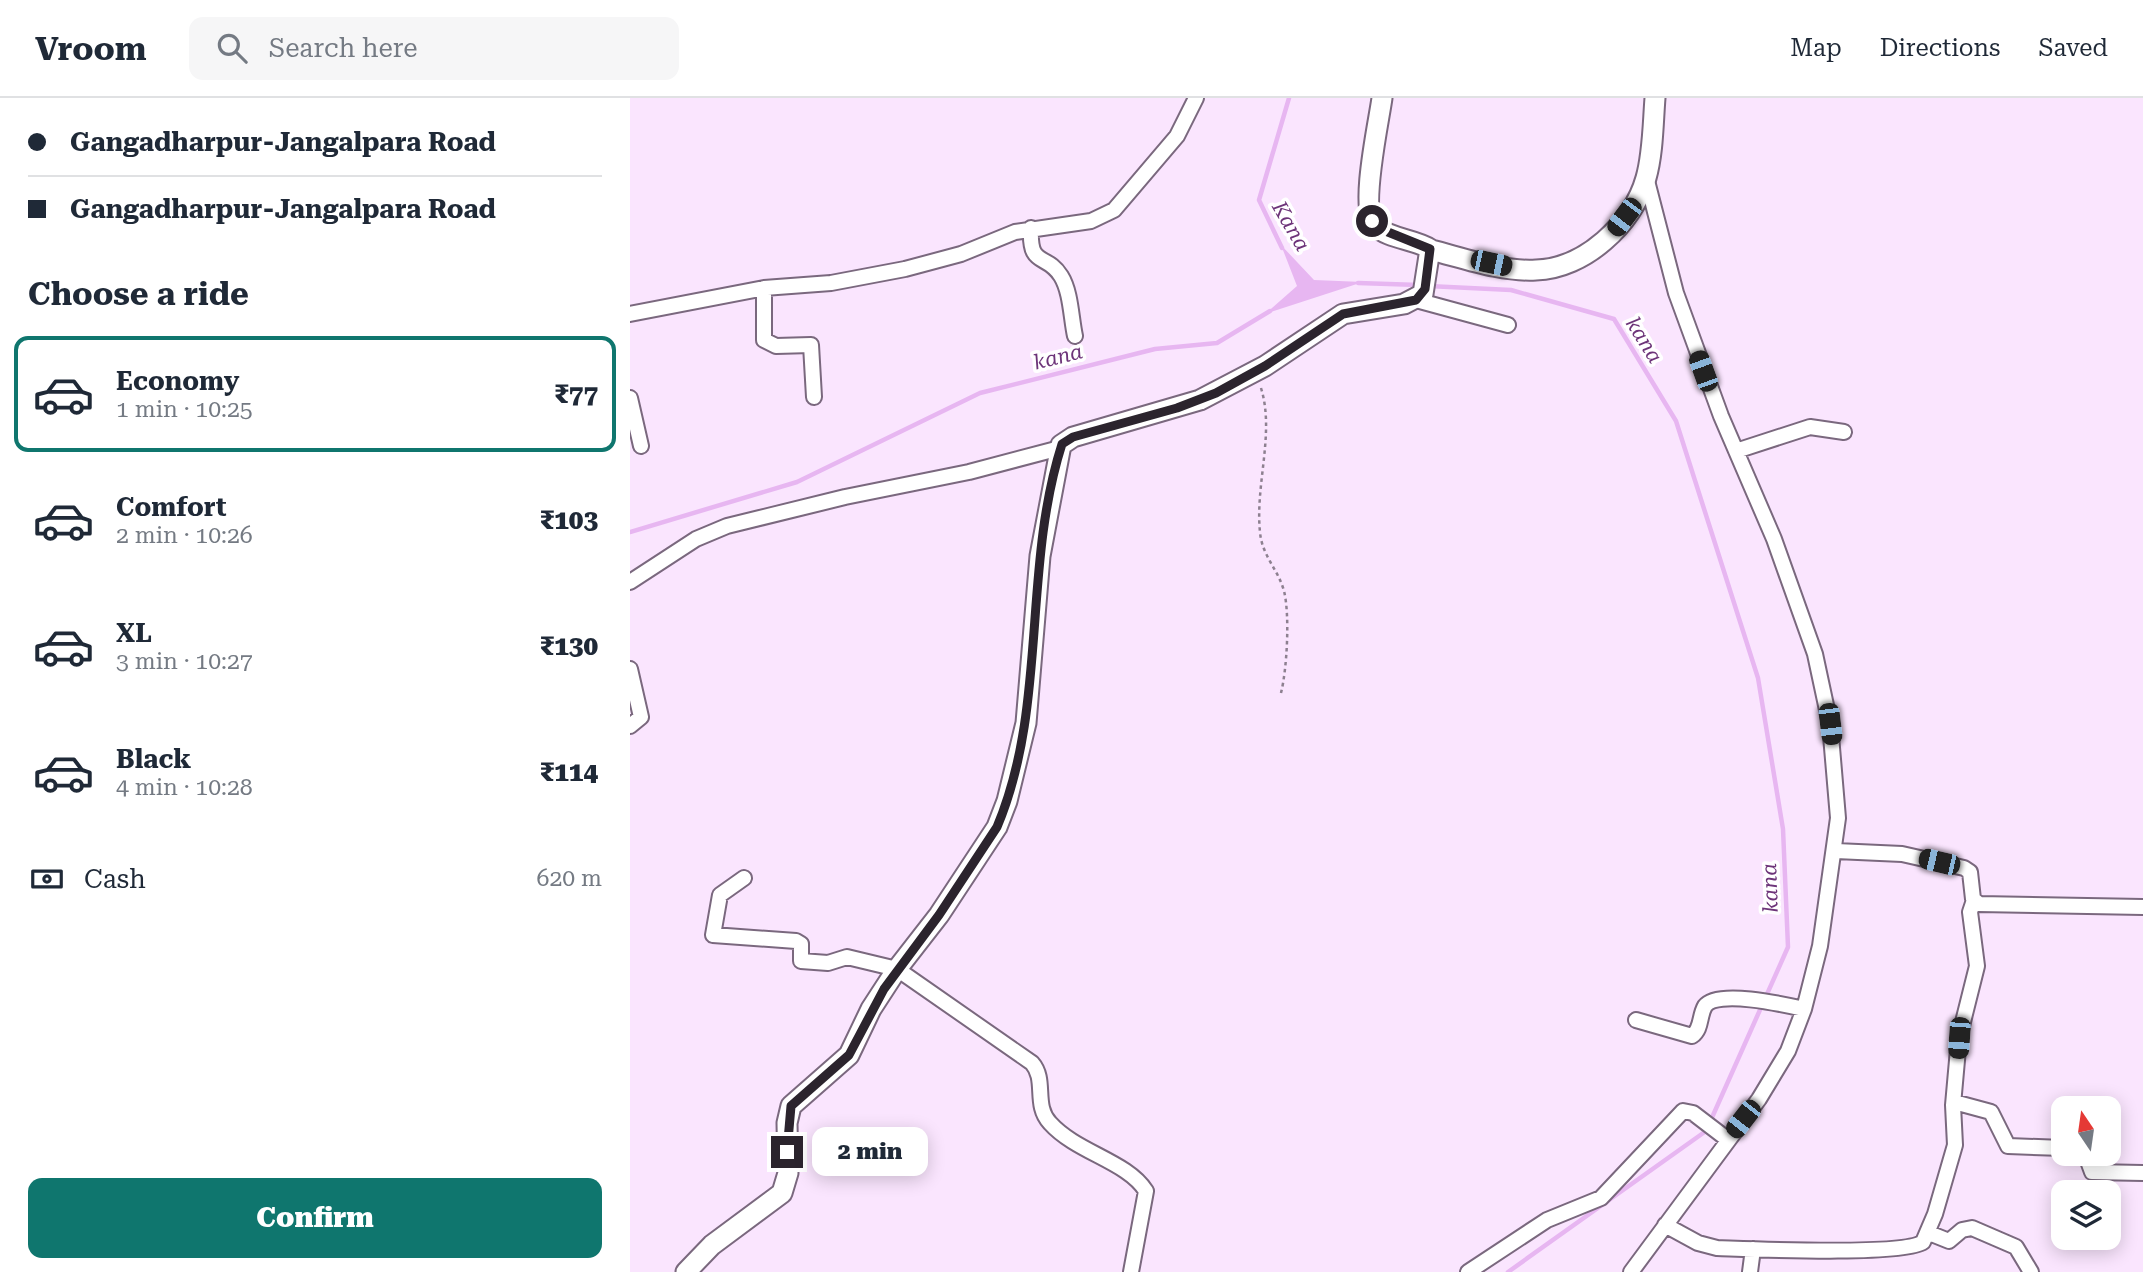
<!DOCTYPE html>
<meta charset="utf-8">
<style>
body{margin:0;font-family:"Roboto Serif",serif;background:#f6f6f7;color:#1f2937;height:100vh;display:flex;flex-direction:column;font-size:26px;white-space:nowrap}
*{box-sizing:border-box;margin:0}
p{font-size:23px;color:#747a83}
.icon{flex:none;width:38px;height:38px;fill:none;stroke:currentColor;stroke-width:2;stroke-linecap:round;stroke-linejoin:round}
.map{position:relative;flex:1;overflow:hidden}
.details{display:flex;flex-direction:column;background:#fff;width:630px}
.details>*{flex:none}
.hud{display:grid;align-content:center;height:154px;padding:0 28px;background:#fff}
.needle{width:46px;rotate:347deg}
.tools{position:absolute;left:1421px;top:998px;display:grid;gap:14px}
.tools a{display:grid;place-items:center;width:70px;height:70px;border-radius:14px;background:#fff;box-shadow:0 4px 18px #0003;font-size:35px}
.end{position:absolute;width:32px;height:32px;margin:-16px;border:9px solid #2b242d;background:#fff;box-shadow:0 0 0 4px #fff}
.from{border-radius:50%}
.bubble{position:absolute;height:49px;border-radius:14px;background:#fff;box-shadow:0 4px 18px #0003;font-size:23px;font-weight:800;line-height:49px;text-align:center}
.car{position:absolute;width:21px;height:42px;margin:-21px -10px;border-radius:9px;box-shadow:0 0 5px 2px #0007;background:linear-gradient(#222 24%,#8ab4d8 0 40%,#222 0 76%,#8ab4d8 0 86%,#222 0)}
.hud b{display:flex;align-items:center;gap:24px;height:66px;font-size:26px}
.hud b+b{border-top:2px solid #e0e1e3}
.hud i{width:18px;height:18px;background:#1f2937}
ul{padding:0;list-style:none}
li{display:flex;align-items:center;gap:21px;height:116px;margin:0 14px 10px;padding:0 14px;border:4px solid transparent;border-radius:14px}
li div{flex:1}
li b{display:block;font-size:26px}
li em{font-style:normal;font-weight:800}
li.on{border-color:#0f766e}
li>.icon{width:63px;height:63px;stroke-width:1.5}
h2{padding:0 28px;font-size:32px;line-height:84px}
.pay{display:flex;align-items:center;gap:18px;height:77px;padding:0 28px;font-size:26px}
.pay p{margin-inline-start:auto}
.button{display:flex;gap:14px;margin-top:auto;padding:14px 28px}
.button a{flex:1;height:80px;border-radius:14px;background:#0f766e;color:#fff;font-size:28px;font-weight:800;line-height:80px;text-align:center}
header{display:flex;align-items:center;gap:42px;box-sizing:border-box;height:98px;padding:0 35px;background:#fff;border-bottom:2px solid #e0e1e3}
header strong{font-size:33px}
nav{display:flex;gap:38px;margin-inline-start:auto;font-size:24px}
.search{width:490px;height:63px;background:#f6f6f7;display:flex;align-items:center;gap:18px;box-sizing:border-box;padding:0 24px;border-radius:14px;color:#747a83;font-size:26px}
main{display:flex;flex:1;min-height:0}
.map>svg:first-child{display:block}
.water{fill:#e7b6f1}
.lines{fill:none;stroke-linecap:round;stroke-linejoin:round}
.stream{stroke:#e7b6f1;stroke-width:4.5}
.street-casing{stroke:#7a687e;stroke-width:18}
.secondary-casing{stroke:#7a687e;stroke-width:23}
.path{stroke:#8d8090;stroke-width:2.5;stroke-dasharray:3.5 3.5;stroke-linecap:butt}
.street{stroke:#fff;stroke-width:14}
.secondary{stroke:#fff;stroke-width:19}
.route{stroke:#2b242d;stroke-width:9}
.labels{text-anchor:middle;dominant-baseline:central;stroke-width:7;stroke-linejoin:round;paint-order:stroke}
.water-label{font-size:21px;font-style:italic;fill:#6d3479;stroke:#fff}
</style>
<header>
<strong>Vroom</strong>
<div class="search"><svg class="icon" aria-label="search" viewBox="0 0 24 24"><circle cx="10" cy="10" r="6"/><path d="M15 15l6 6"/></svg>Search here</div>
<nav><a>Map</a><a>Directions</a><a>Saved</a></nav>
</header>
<main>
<section class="details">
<div class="hud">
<b><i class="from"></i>Gangadharpur-Jangalpara Road</b>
<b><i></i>Gangadharpur-Jangalpara Road</b>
</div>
<h2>Choose a ride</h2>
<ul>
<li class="on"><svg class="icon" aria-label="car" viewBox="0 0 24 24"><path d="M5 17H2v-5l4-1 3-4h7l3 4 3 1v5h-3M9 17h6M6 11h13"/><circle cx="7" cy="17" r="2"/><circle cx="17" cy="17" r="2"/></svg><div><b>Economy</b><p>1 min · 10:25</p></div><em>₹77</em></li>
<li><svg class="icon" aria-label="car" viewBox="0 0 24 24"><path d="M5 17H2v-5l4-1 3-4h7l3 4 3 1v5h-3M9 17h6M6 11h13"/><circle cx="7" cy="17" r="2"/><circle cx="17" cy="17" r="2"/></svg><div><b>Comfort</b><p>2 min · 10:26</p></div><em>₹103</em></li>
<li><svg class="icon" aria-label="car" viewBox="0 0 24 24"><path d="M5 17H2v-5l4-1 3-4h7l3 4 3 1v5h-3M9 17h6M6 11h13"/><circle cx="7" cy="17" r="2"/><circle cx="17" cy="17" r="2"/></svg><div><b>XL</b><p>3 min · 10:27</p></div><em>₹130</em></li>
<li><svg class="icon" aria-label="car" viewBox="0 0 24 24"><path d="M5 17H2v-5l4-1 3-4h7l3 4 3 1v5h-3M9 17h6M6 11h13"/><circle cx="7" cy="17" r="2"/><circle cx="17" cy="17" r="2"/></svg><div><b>Black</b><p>4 min · 10:28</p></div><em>₹114</em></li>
</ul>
<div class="pay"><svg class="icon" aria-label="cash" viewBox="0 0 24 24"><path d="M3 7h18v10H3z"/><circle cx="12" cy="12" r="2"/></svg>Cash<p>620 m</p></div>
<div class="button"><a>Confirm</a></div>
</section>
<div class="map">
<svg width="1513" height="1174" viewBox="0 0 1513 1174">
<rect width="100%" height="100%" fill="#fae5fe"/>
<!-- water -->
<path class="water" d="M651 147 684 182 733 184 635 216 667 188Z"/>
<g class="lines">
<!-- stream -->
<path class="stream" d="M652 150 629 102 659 0
M728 185 789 187
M798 188 881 192 984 221 1046 323 1128 580 1153 731 1158 849 1076 1033 878 1174
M0 434 167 384 350 295 525 251 587 245 640 213"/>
<!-- street casing -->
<g class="street-casing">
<path id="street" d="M401 130C399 171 416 154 431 178 441 194 441 220 445 238
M134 190V242L146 248 181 247 184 299
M786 202 878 227
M0 216 134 190 201 185 275 171 331 156 385 134 461 123 484 112 547 38 566 0
M0 300 11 348
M1106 353 1180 329 1214 334
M0 484 66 441 97 428 215 399 339 374 430 350
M0 571 11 619 0 628
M1206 753 1272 756 1334 770 1340 774 1343 801 1349 806 1513 809
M114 780 90 797 83 837 166 843 171 846V863L198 865 217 859 267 871 402 965C417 982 403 1007 420 1025 447 1055 497 1063 516 1093L501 1174
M1006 922 1062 938C1072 931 1069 918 1075 908 1087 891 1156 907 1174 911
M1324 1004 1361 1014 1378 1048 1433 1050
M1455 1055 1462 1074 1513 1075
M1035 1127 1068 1145 1087 1150C1120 1151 1273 1158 1293 1144L1305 1116 1325 1047 1323 1007 1329 940 1347 868 1340 814 1344 802
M1299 1135 1319 1143 1332 1132 1342 1130 1386 1149 1401 1174
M838 1174 917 1122 971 1100 1053 1013 1063 1015 1097 1041
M1001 1174 1129 1001 1158 953 1174 911 1190 848 1208 720 1200 626 1185 556 1144 441 1091 318 1046 195 1016 79
M1120 1174 1123 1151"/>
</g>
<!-- secondary casing -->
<g class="secondary-casing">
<path id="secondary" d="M801 152C833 160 872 174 906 172 954 171 1003 126 1016 80 1023 56 1023 25 1025 0
M56 1174 82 1147 152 1095 158 1075 157 1025 161 1008 219 957 241 911 267 871 309 817 367 729 377 703 396 625 410 458 431 347 443 339 570 302 635 268 713 216 774 206 793 196 800 151C785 141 759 141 745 128 729 112 749 23 752 0"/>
</g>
<!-- path -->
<path class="path" d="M631 290C645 335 625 387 630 434 632 458 648 471 654 493 660 517 657 571 651 595"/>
<!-- street -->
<use href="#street" class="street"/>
<!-- secondary -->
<use href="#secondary" class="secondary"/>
</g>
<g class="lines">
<!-- route -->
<path class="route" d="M157 1054 161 1008 219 957 254 891 309 817 367 729C418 608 392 471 432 346L443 339 547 310 586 295 635 268 713 216 786 202 795 191 800 151 748 130 742 123"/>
</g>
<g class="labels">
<!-- water labels -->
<g class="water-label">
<text transform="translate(661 128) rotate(60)">Kana</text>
<text transform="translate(1014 242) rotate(58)">kana</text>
<text transform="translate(428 259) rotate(-14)">kana</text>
<text transform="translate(1140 790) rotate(-92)">kana</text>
</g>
</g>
</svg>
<div class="tools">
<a><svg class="needle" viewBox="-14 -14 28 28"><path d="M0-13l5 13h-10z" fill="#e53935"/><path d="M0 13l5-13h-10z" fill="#747a83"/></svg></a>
<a><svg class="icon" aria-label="layers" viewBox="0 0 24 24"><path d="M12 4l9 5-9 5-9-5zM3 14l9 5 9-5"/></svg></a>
</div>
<i class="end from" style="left:742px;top:123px"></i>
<i class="end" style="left:157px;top:1054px"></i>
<div class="bubble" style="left:182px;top:1029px;width:116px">2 min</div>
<i class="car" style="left:994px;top:119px;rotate:217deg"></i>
<i class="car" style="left:861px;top:165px;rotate:102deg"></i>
<i class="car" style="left:1073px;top:273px;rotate:340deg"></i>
<i class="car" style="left:1200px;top:626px;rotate:173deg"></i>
<i class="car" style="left:1309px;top:764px;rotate:283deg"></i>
<i class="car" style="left:1329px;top:940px;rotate:184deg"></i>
<i class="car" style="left:1113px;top:1021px;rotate:218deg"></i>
</div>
</main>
